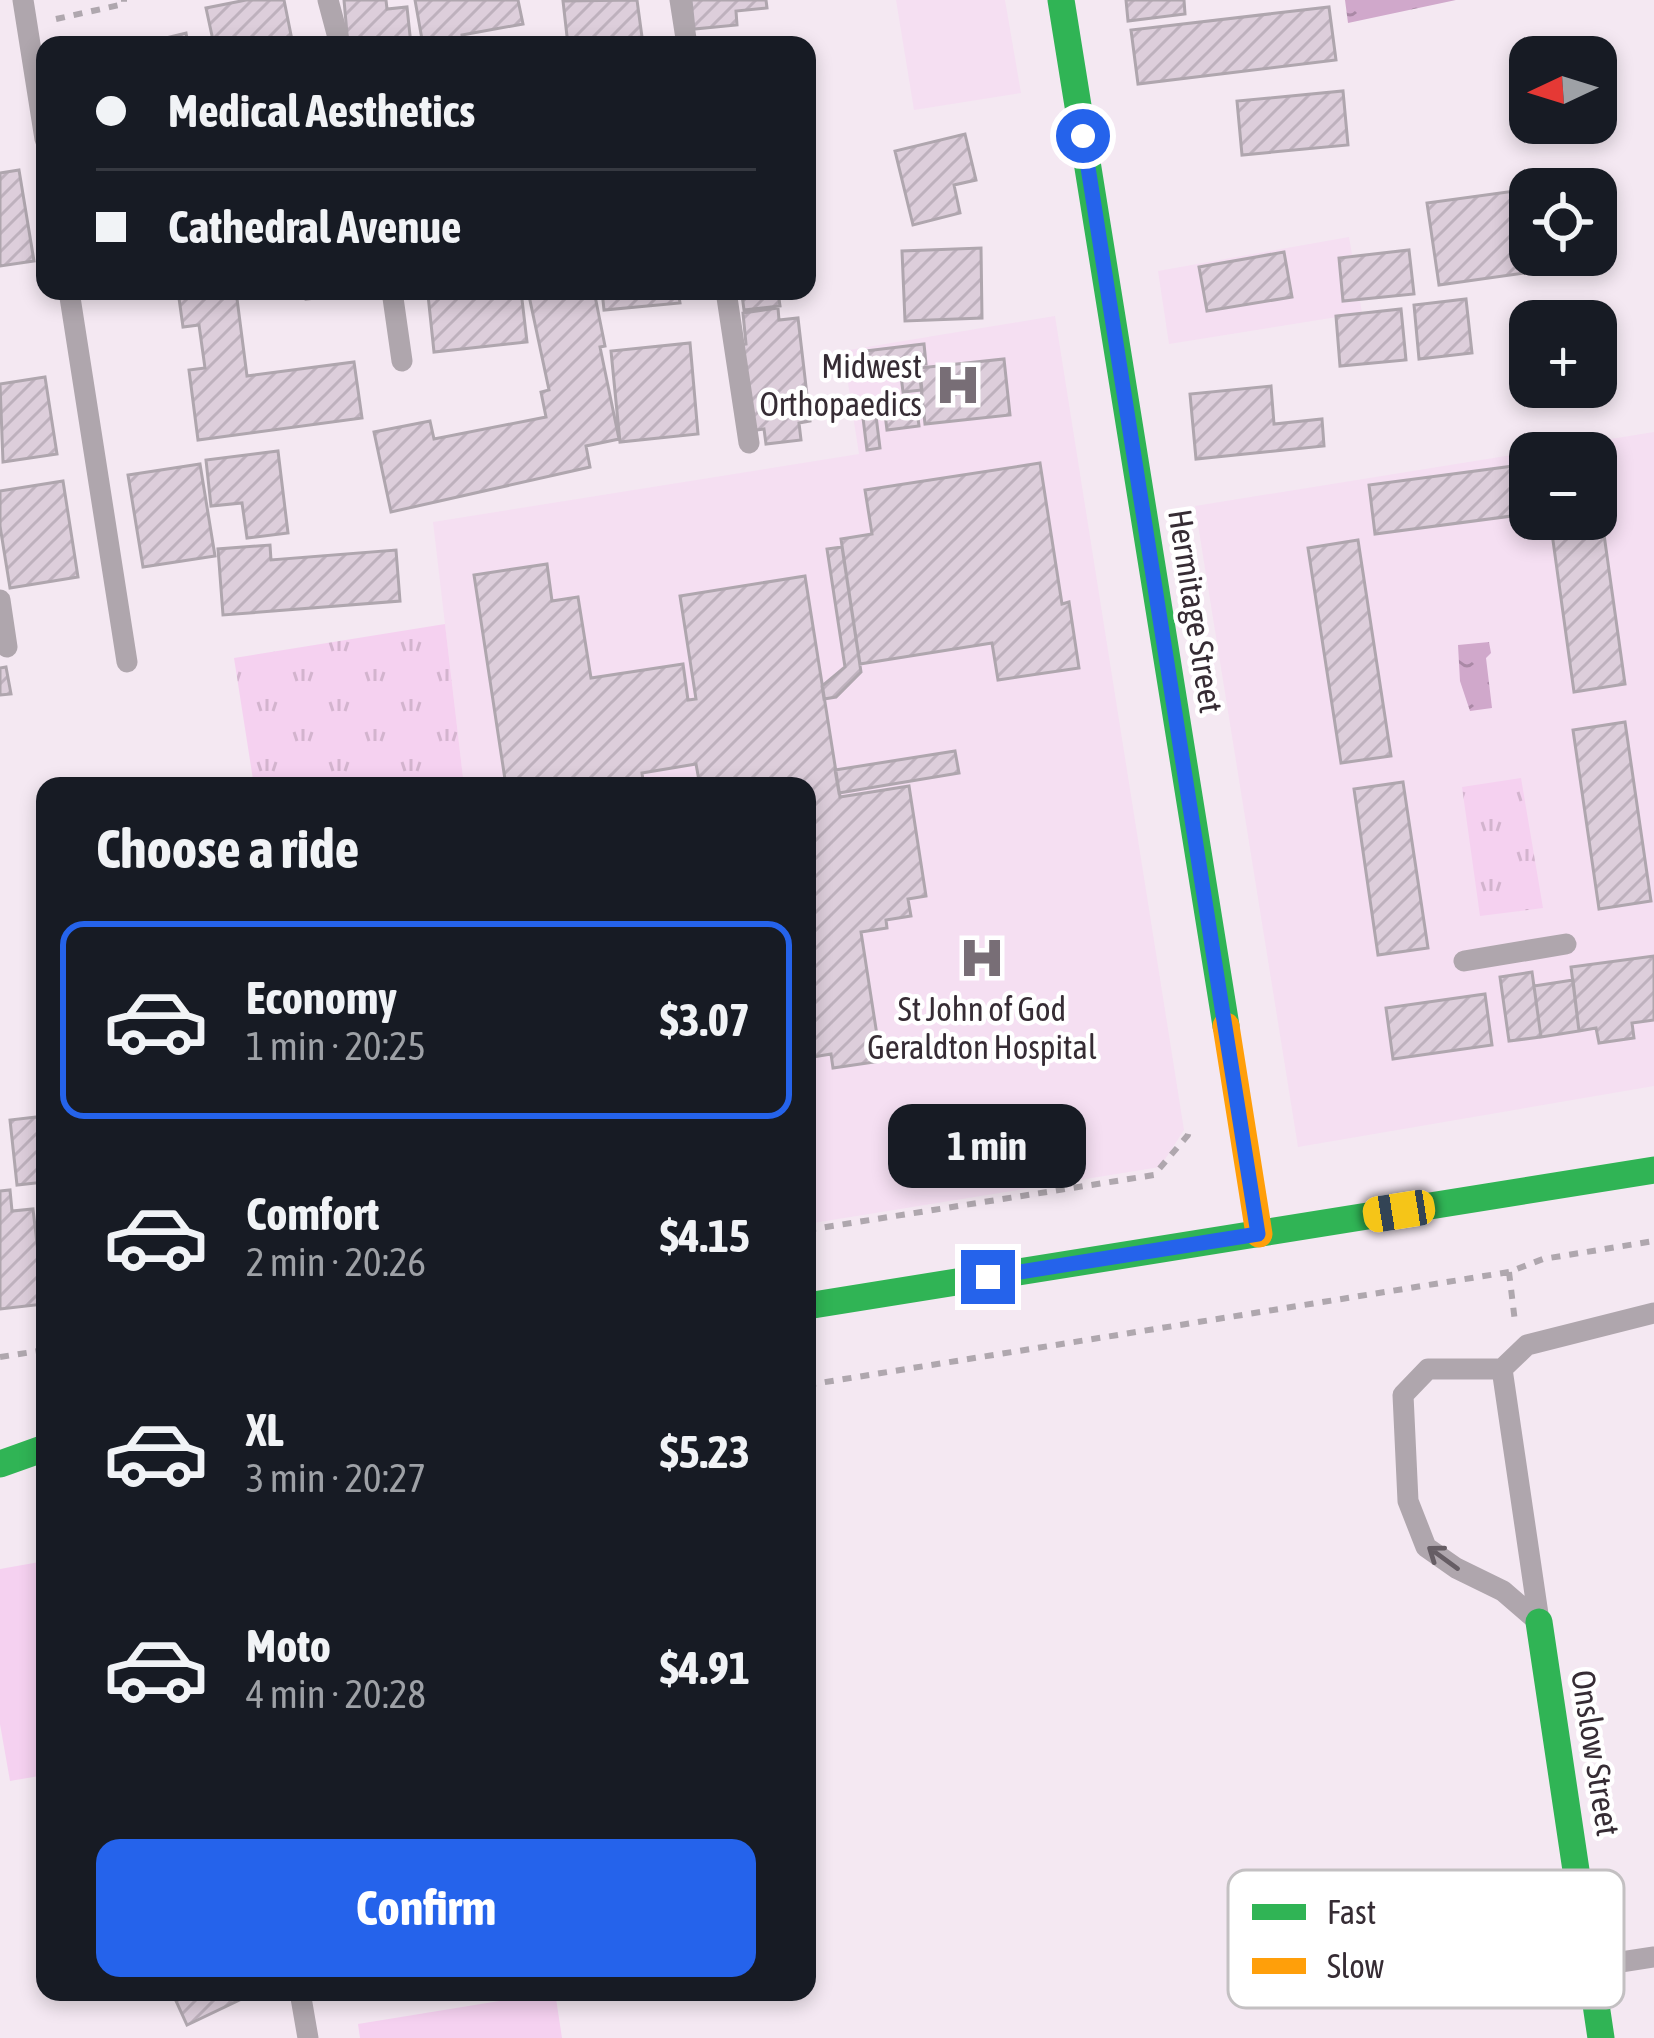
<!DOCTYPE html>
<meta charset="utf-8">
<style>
body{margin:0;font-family:"Asap Condensed",sans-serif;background:#20242c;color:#f1f3f6;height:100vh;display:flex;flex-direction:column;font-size:45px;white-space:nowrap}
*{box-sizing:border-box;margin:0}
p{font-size:39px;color:#9ea1a6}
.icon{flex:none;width:66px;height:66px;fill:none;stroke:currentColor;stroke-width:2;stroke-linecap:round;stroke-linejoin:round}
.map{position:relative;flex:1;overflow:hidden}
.details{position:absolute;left:36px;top:777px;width:780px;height:1224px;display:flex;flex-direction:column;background:#171b24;border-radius:24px;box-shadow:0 6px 18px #0003}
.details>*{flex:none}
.banner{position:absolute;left:36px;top:36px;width:780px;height:264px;border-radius:24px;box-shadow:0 6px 18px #0003;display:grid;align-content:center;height:264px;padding:0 60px;background:#171b24}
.needle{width:78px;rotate:266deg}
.tools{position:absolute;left:1509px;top:36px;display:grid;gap:24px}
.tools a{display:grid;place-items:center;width:108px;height:108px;border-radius:24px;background:#171b24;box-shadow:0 6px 18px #0003;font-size:60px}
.end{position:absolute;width:54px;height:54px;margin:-27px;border:15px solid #2563eb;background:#fff;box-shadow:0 0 0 6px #fff}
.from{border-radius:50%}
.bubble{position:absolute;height:84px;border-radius:24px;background:#171b24;box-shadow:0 6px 18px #0003;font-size:39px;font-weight:700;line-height:84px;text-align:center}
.car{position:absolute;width:36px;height:72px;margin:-36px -18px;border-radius:15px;box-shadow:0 0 9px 3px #0007;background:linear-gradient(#f5c518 24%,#345 0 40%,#f5c518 0 76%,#345 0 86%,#f5c518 0)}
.banner b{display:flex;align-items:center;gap:42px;height:114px;font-size:45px}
.banner b+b{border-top:3px solid #363941}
.banner i{width:30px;height:30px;background:#f1f3f6}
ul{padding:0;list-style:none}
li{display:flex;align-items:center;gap:36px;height:198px;margin:0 24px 18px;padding:0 36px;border:6px solid transparent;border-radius:24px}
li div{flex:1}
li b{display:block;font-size:45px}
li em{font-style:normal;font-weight:700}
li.active{border-color:#2563eb}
li>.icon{width:108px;height:108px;stroke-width:1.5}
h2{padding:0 60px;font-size:54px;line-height:144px}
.button{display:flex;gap:24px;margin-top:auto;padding:24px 60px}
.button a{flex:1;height:138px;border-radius:24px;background:#2563eb;color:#fff;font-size:48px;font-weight:700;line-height:138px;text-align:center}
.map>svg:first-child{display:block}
.built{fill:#f5dff2;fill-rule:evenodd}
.grass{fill:url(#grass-tufts)}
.garden{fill:#f5d1f0}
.water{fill:url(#water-ripples)}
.building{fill:url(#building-hatch);stroke:#afa6ae;stroke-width:3}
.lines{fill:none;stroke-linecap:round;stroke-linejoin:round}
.path{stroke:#afa7ae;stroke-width:6;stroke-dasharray:9 9;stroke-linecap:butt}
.lane{stroke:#afa6ad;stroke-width:21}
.fast{stroke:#30b455;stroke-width:27}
.slow{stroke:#ff9f0a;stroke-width:27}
.oneway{stroke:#665d64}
.route{stroke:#2563eb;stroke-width:15}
.labels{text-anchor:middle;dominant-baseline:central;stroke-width:9;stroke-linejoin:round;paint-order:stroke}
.poi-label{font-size:33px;fill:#362c34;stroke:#fff;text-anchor:end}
.street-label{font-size:33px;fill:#362c34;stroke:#fff}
.key{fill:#fff;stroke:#c3c0c2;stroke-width:3}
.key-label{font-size:33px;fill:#362c34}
</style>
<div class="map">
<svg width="1654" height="2038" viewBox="0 0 1654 2038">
<defs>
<pattern id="grass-tufts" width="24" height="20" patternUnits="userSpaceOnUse" patternTransform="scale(3)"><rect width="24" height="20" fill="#f5d1f0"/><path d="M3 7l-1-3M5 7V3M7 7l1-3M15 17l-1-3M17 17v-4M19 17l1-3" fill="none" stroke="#d3b4ce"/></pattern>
<pattern id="water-ripples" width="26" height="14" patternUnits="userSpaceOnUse" patternTransform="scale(3)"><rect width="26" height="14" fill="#d0a8cb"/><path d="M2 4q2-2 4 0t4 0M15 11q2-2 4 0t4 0" fill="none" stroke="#aa89a6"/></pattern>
<pattern id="building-hatch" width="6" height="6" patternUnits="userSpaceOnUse" patternTransform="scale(3)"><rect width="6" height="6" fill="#ddcedb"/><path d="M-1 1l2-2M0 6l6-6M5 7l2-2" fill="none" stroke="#beb1bd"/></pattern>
</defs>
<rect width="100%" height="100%" fill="#f4e8f2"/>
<!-- built -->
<path class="built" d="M896 0H1005L1021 93 914 110Z
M1349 237 1362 313 1169 344 1158 271Z
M1055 316 1184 1130 1160 1167 807 1224V786H464L433 522 859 454 843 351Z
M1654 432V1086L1298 1147 1195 506ZM1530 453H1596V519H1530Z"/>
<!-- grass -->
<path class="grass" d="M445 624 464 786H254L234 658Z
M1521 778 1543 908 1480 916 1462 787Z"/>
<!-- garden -->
<path class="garden" d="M45 1561V1775L10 1781 0 1724V1569Z
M555 1992 562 2038H360L358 2024Z"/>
<!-- water -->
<path class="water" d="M1345 0H1456L1348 23Z
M1489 642 1491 653 1486 658 1492 708 1470 711 1460 681 1458 645Z"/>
<!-- building -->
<path class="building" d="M246 0H284L293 45H214L206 8Z
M344 0H386L387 9 407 7 411 45H348Z
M415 0H518L523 24 462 35 463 45H423Z
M637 0 642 37 568 45 563 1Z
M691 0H766L767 8 736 11 737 25 694 29Z
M1126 0H1184L1185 14 1128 21Z
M1329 7 1336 60 1138 84 1131 30Z
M186 33 188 45H137Z
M1343 91 1348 145 1242 155 1237 101Z
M965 134 976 180 954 185 960 213 913 225 895 151Z
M19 170 34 261 0 266V173Z
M1530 189V255H1551L1553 269 1439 285 1427 203Z
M981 248 982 318 905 321 902 251Z
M1409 250 1414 294 1343 301 1339 258Z
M1284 252 1292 297 1207 311 1199 267Z
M178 291H236L247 376 354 362 362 418 198 440 189 370 205 368 199 325 183 327Z
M305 291H345V295L306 299Z
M470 291H521L527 342 434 352 428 295Z
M528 291H594L605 346 600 347 619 439 586 446 590 467 391 512 374 432 430 421 434 439 546 417 541 392 549 390Z
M602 291H678L680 303 604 310Z
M728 291H778L780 306 744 310 742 295 729 296Z
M1466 299 1472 353 1419 359 1414 305Z
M778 308 779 320 798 318 810 421 799 423 801 440 766 444 764 429 750 431 740 345 746 344 743 313Z
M1401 309 1406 360 1340 366 1336 316Z
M690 343 698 434 620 442 611 351Z
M924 344 926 364 867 370 865 351Z
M1004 359 1010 415 925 424 919 368Z
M919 364 922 390 903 392 900 367Z
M45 377 57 454 3 462 0 384Z
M1271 386 1274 424 1322 419 1324 446 1196 459 1190 394Z
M917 410 919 426 887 430 885 414Z
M876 416 880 448 867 450 863 418Z
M278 451 288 533 247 538 242 503 211 506 206 460Z
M1040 463 1062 604 1069 602 1079 668 998 680 992 643 860 664 841 539 872 534 865 490Z
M200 464 215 556 143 567 128 475Z
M1521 465 1527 514 1375 534 1369 485Z
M63 481 78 577 10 588 0 526V491Z
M1600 506 1625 684 1574 692 1550 519H1596V507Z
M1358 540 1391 756 1341 763 1308 548Z
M270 545 271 560 396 550 400 601 223 615 218 549Z
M842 547 861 672 836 697 824 699 822 686 845 667 827 549Z
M547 564 552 601 578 597 591 678 683 664 688 700 696 699 680 596 805 576 840 797 909 786 926 896 908 899 911 916 886 920 887 928 861 932 881 1061 833 1068 831 1054 807 1058V786H700L696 764 642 773 643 781 612 786H506L474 575Z
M6 667 11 694 0 695V668Z
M1625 722 1651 901 1599 909 1573 730Z
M955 751 959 773 839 793 835 770Z
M1403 782 1428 948 1378 955 1354 789Z
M1654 956V1020L1632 1023 1634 1038 1599 1043 1596 1028 1579 1031 1571 967Z
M1532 972 1541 1037 1509 1041 1500 977Z
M1573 980 1579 1031 1541 1037 1534 986Z
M1485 994 1492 1045 1393 1059 1386 1008Z
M45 1116V1182L17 1185 10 1120Z
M10 1190 12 1211 33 1209 44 1304 0 1309V1191Z
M172 1992H256L187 2025Z"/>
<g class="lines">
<!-- path -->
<path class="path" d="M56 19 124 4V0
M807 1230 1154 1175 1188 1135 1190 1125
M1509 1272 1515 1322
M0 1357 45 1350
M807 1385 1509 1272 1543 1259 1654 1241"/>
<!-- lane -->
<path class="lane" d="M23 0 45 139
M328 0 340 45
M680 0 687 45
M69 291 127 662
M392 291 402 361
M726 291 749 443
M0 600 7 647
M1464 961 1566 944
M1502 1369 1539 1621
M1539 1622 1503 1591 1456 1568 1426 1547 1408 1501 1403 1395 1428 1369H1502L1527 1345 1654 1313
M1595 1966 1654 1957
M300 1992 308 2038"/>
<!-- fast -->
<path class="fast" d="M1061 0 1226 1026
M807 1306 1654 1170
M0 1464 45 1448
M1539 1622 1601 2038"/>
<!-- slow -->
<path class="slow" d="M1226 1026 1259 1234"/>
</g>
<!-- one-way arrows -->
<defs><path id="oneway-shaft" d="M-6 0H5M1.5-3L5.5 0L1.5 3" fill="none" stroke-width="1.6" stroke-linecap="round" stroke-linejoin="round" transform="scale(3)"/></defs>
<use class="oneway" href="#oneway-shaft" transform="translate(1443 1558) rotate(-144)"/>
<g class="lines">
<!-- route -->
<path class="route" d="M988 1277 1258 1234 1083 136"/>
</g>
<!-- icons -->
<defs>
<g id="hospital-bare" transform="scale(3.6)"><path d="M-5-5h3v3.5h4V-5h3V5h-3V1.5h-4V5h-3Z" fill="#786e76" stroke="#fff" stroke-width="2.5" paint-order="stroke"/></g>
</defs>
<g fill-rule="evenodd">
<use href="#hospital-bare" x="958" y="385"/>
<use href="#hospital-bare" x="982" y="958"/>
</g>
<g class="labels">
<!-- poi labels -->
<g class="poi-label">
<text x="922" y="366">Midwest<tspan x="922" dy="38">Orthopaedics</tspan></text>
<text x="982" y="1009" text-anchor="middle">St John of God<tspan x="982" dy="38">Geraldton Hospital</tspan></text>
</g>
<!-- street labels -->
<g class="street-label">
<text transform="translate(1196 611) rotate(81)">Hermitage Street</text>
<text transform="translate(1596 1753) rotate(81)">Onslow Street</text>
</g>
</g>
<!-- legend -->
<rect x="1228" y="1870" width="396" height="138" rx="18" class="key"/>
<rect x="1252" y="1904" width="54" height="16" fill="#30b455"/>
<rect x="1252" y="1958" width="54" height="16" fill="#ff9f0a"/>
<g class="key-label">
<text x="1327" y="1924">Fast</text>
<text x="1327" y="1978">Slow</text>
</g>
</svg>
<div class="tools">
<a><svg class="needle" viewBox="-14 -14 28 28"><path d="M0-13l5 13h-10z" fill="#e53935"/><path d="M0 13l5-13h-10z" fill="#9ea1a6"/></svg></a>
<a><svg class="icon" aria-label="locate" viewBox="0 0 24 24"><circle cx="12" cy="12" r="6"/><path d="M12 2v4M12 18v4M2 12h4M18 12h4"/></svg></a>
<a>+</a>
<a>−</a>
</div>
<i class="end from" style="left:1083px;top:136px"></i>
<i class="end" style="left:988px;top:1277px"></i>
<div class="bubble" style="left:888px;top:1104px;width:198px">1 min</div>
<i class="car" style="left:1399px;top:1211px;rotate:261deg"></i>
<div class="banner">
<b><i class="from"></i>Medical Aesthetics</b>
<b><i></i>Cathedral Avenue</b>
</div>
<section class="details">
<h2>Choose a ride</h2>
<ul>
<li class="active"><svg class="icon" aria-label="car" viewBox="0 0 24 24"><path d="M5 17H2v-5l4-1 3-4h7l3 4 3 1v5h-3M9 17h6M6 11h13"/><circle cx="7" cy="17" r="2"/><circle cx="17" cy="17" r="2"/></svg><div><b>Economy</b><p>1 min · 20:25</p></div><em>$3.07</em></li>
<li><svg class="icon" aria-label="car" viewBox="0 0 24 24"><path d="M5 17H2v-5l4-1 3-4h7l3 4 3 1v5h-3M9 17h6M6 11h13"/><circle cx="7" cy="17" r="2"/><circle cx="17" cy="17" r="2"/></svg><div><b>Comfort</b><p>2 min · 20:26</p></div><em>$4.15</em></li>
<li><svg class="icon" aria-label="car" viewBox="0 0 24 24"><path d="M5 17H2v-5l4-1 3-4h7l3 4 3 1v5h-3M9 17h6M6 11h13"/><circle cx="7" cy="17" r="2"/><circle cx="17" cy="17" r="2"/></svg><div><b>XL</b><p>3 min · 20:27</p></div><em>$5.23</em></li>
<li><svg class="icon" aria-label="car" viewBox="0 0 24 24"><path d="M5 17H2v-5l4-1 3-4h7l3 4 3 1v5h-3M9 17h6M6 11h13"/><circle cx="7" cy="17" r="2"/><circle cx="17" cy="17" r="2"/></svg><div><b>Moto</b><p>4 min · 20:28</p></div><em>$4.91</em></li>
</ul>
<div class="button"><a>Confirm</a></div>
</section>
</div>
